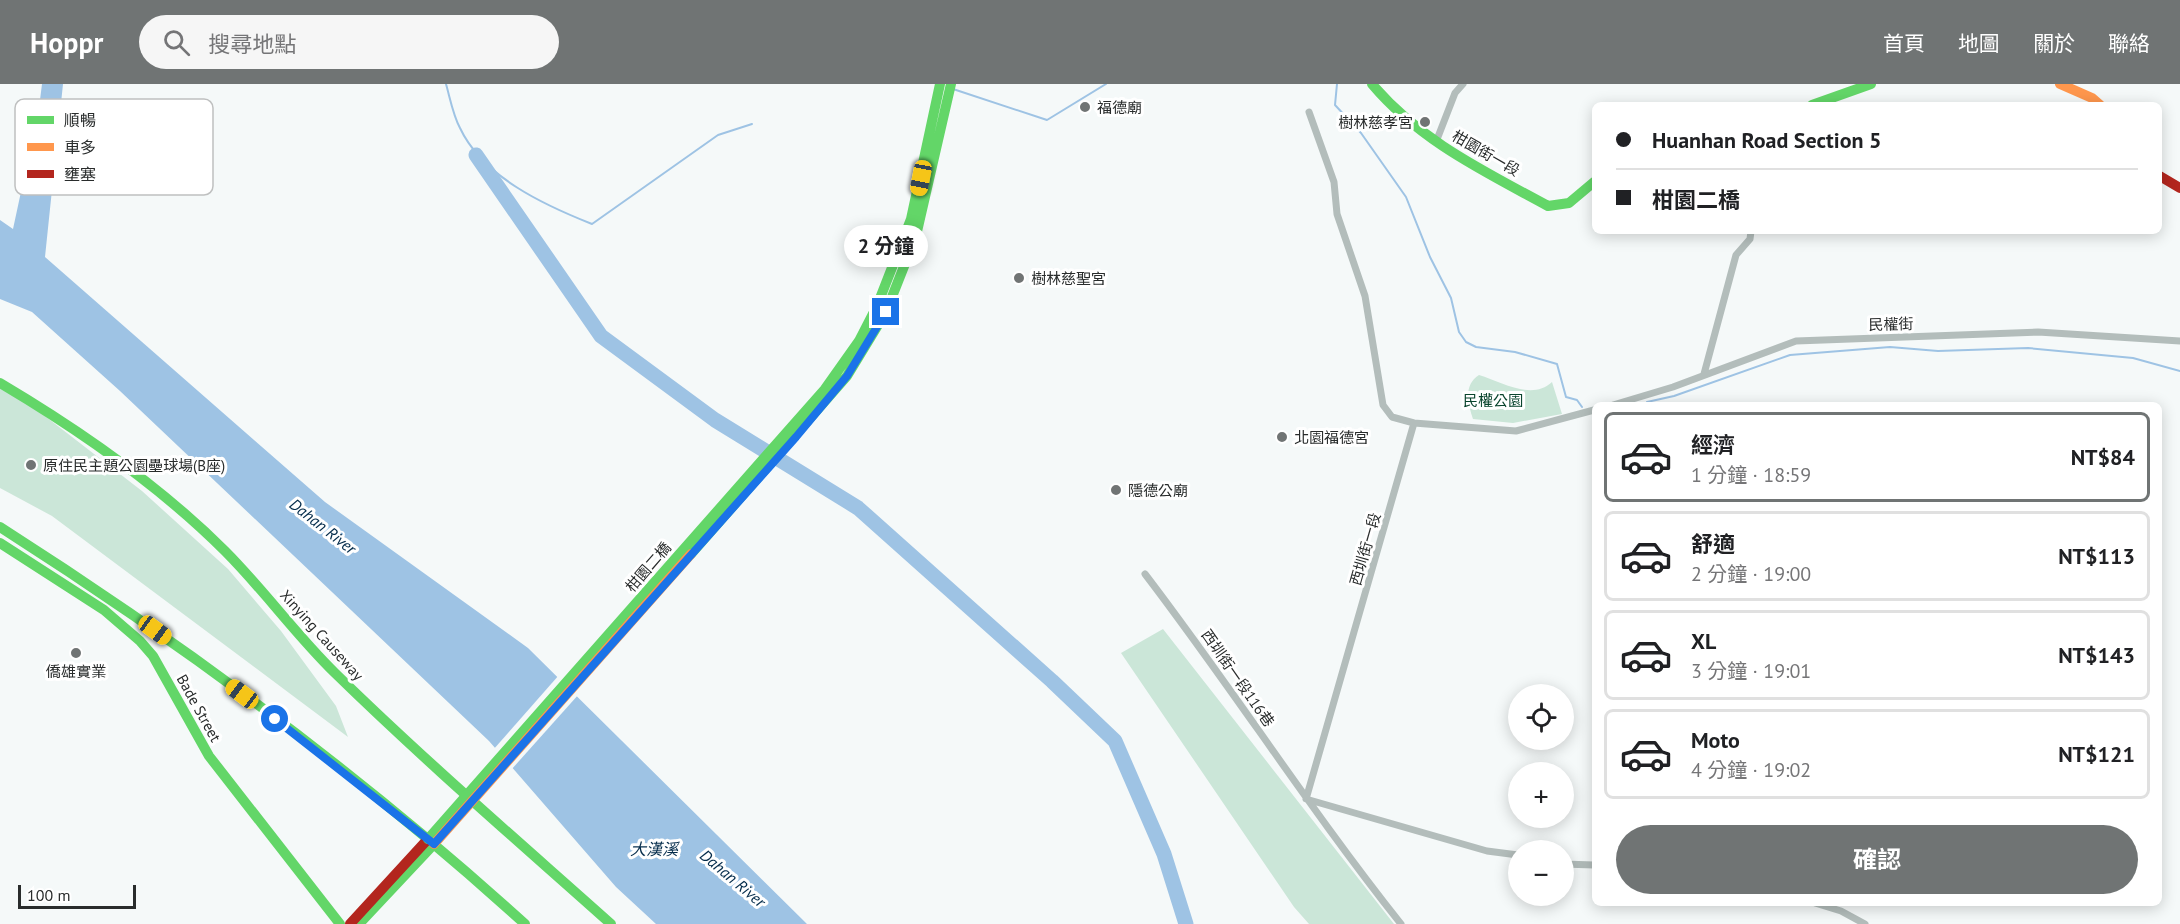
<!DOCTYPE html>
<html lang="zh-TW">
<meta charset="utf-8">
<style>
body{margin:0;font-family:"PT Sans","Noto Sans TC",sans-serif;background:#f6f6f6;color:#202124;height:100vh;display:flex;flex-direction:column;font-size:22px;white-space:nowrap}
*{box-sizing:border-box;margin:0}
p{font-size:20px;color:#757577}
.icon{flex:none;width:33px;height:33px;fill:none;stroke:currentColor;stroke-width:2;stroke-linecap:round;stroke-linejoin:round}
.map{position:relative;flex:1;overflow:hidden}
.details{position:absolute;left:1592px;top:318px;width:570px;height:504px;display:flex;flex-direction:column;background:#fff;border-radius:9px;box-shadow:0 3px 15px #0003}
.details>*{flex:none}
.top-card{position:absolute;left:1592px;top:18px;width:570px;height:132px;border-radius:9px;box-shadow:0 3px 15px #0003;display:grid;align-content:center;height:132px;padding:0 24px;background:#fff}
.fabs{position:absolute;left:1508px;top:600px;display:grid;gap:12px}
.fabs a{display:grid;place-items:center;width:66px;height:66px;border-radius:50%;background:#fff;box-shadow:0 3px 15px #0003;font-size:30px}
.scale{position:absolute;left:18px;bottom:15px;width:118px;box-sizing:border-box;padding-left:6px;border:3px solid #292c2c;border-top:0;font-size:16px;line-height:21px;white-space:nowrap;color:#292c2c;-webkit-text-stroke:4px #fff;paint-order:stroke}
.end{position:absolute;width:27px;height:27px;margin:-14px;border:8px solid #1a73e8;background:#fff;box-shadow:0 0 0 3px #fff}
.from{border-radius:50%}
.bubble{position:absolute;height:42px;border-radius:21px;background:#fff;box-shadow:0 3px 15px #0003;font-size:20px;font-weight:700;line-height:42px;text-align:center}
.car{position:absolute;width:18px;height:36px;margin:-18px -9px;border-radius:8px;box-shadow:0 0 4px 2px #0007;background:linear-gradient(#f5c518 24%,#345 0 40%,#f5c518 0 76%,#345 0 86%,#f5c518 0)}
.top-card b{display:flex;align-items:center;gap:21px;height:57px;font-size:22px}
.top-card b+b{border-top:2px solid #e0e0e0}
.top-card i{width:15px;height:15px;background:#202124}
ul{padding:10px 0 0;list-style:none}
li{display:flex;align-items:center;gap:18px;height:90px;margin:0 12px 9px;padding:0 12px;border:3px solid #e0e0e0;border-radius:9px}
li div{flex:1}
li b{display:block;font-size:22px}
li em{font-style:normal;font-weight:700}
li.active{border-color:#707474}
li>.icon{width:54px;height:54px;stroke-width:1.5}
.action{display:flex;gap:12px;margin-top:auto;padding:12px 24px}
.action a{flex:1;height:69px;border-radius:36px;background:#707474;color:#fff;font-size:24px;font-weight:700;line-height:69px;text-align:center}
header{display:flex;align-items:center;gap:36px;box-sizing:border-box;height:84px;padding:0 30px;background:#707474;color:#fff}
header strong{font-size:28px}
nav{display:flex;gap:33px;margin-inline-start:auto;font-size:21px}
.search{width:420px;height:54px;background:#f6f6f6;display:flex;align-items:center;gap:15px;box-sizing:border-box;padding:0 21px;border-radius:33px;color:#757577;font-size:22px}
.map>svg:first-child{display:block}
.green{fill:#cbe6d8}
.water{fill:#9ec3e4}
.pier{fill:#f5f9f9}
.lines{fill:none;stroke-linecap:round;stroke-linejoin:round}
.stream{stroke:#9ec3e4;stroke-width:2}
.river{stroke:#9ec3e4;stroke-width:15}
.street{stroke:#b3bdbb;stroke-width:7}
.fast{stroke:#63d668;stroke-width:10}
.slow{stroke:#ff974d;stroke-width:10}
.jam{stroke:#b3261e;stroke-width:10}
.fast-bridge{stroke:#63d668;stroke-width:10}
.slow-bridge{stroke:#ff974d;stroke-width:10}
.route{stroke:#1a73e8;stroke-width:8}
.poi-dot{fill:#707474;stroke:#fff;stroke-width:2}
.labels{text-anchor:middle;dominant-baseline:central;stroke-width:6;stroke-linejoin:round;paint-order:stroke}
.poi-label{font-size:15px;fill:#292c2c;stroke:#fff;text-anchor:start}
.street-label{font-size:15px;fill:#292c2c;stroke:#fff}
.park-label{font-size:15px;fill:#09442d;stroke:#fff}
.water-label{font-size:16px;font-style:italic;fill:#032b4a;stroke:#fff}
.key{fill:#fff;stroke:#bfc0c0;stroke-width:1.5}
.key-label{font-size:16px;fill:#292c2c}
</style>
<header>
<strong>Hoppr</strong>
<div class="search"><svg class="icon" aria-label="search" viewBox="0 0 24 24"><circle cx="10" cy="10" r="6"/><path d="M15 15l6 6"/></svg>搜尋地點</div>
<nav><a>首頁</a><a>地圖</a><a>關於</a><a>聯絡</a></nav>
</header>
<div class="map">
<svg width="2180" height="840" viewBox="0 0 2180 840">
<rect width="100%" height="100%" fill="#f5f9f9"/>
<!-- green -->
<path class="green" d="M1479 291C1502 298 1532 317 1552 298L1562 330 1513 339 1473 335C1468 320 1463 301 1479 291Z
M0 301 19 312 142 407 228 485 281 547 336 622 348 653 52 432 0 404Z
M1163 545 1394 840H1309L1294 823 1121 569Z"/>
<!-- water -->
<path class="water" d="M42 0H63L45 173 325 418 528 564 807 840H656L616 803 489 657 120 307 32 228 0 215V136L13 145 39 24Z"/>
<!-- pier -->
<path class="pier" d="M559 591 579 610 511 686 493 666Z"/>
<g class="lines">
<!-- stream -->
<path class="stream" d="M446 0C450 14 453 31 460 44 483 93 544 121 592 140L718 51 752 40
M1337 0 1335 21 1361 49 1406 113 1430 173 1451 214 1459 248 1466 258 1476 263 1515 268 1557 280 1566 313 1577 316 1582 323
M953 5 1047 36 1106 0
M1647 318 1674 312 1790 271 1890 263 1938 267 2028 264 2133 274 2180 287"/>
<!-- river -->
<path class="river" d="M476 71 601 252 715 336 858 424 1052 597 1115 657 1164 770 1186 840"/>
<!-- street -->
<path class="street" d="M1309 28 1334 98 1337 130 1365 212 1383 321 1392 333 1414 339 1516 347 1594 326
M1436 58 1455 9 1463 0
M1704 290 1736 171 1750 155 1751 147
M1613 321 1673 303 1796 257 2038 248 2180 257
M1145 490C1233 605 1311 727 1401 840
M1306 715 1414 339
M1306 715 1487 767 1518 771
M1563 780 1594 781
M1815 819 1841 827 1865 840"/>
<!-- fast -->
<path class="fast" d="M1372 0C1420 57 1484 87 1548 122L1569 119 1594 98
M1812 21 1871 0
M877 222 911 135 940 0
M886 228 916 152 951 0
M0 299C81 347 159 401 225 467 264 506 296 551 335 589 424 676 518 757 611 840
M0 443C185 561 363 693 525 840
M0 459 104 526 140 557 153 572 209 672 340 840
M359 840 434 760"/>
<!-- slow -->
<path class="slow" d="M2060 0 2092 14 2100 21"/>
<!-- jam -->
<path class="jam" d="M2158 91 2180 104
M350 840 428 755"/>
<!-- fast-bridge -->
<path class="fast-bridge" d="M691 470 847 292 886 228
M428 755 825 305 859 257 877 222"/>
<!-- slow-bridge -->
<path class="slow-bridge" d="M434 760 691 470"/>
</g>
<g class="lines">
<!-- route -->
<path class="route" d="M275 635 434 760 796 353 847 292 886 228"/>
</g>
<!-- markers -->
<g class="poi-dot">
<circle cx="1085" cy="23" r="6"/>
<circle cx="1425" cy="38" r="6"/>
<circle cx="1019" cy="194" r="6"/>
<circle cx="1282" cy="353" r="6"/>
<circle cx="31" cy="381" r="6"/>
<circle cx="1116" cy="406" r="6"/>
<circle cx="76" cy="569" r="6"/>
</g>
<g class="labels">
<!-- poi labels -->
<g class="poi-label">
<text x="1097" y="23">福德廟</text>
<text x="1413" y="38" text-anchor="end">樹林慈孝宮</text>
<text x="1031" y="194">樹林慈聖宮</text>
<text x="1294" y="353">北園福德宮</text>
<text x="43" y="381">原住民主題公園壘球場(B座)</text>
<text x="1128" y="406">隱德公廟</text>
<text x="76" y="587" text-anchor="middle">僑雄實業</text>
</g>
<!-- street labels -->
<g class="street-label">
<text transform="translate(1486 69) rotate(30)">柑園街一段</text>
<text transform="translate(1891 240) rotate(-1)">民權街</text>
<text transform="translate(1365 465) rotate(-74)">西圳街一段</text>
<text transform="translate(648 483) rotate(-49)">柑園二橋</text>
<text transform="translate(322 551) rotate(48)">Xinying Causeway</text>
<text transform="translate(1238 594) rotate(55)">西圳街一段116巷</text>
<text transform="translate(199 624) rotate(61)">Bade Street</text>
</g>
<!-- park labels -->
<g class="park-label">
<text x="1493" y="316">民權公園</text>
</g>
<!-- water labels -->
<g class="water-label">
<text transform="translate(323 442) rotate(38)">Dahan River</text>
<text x="654" y="765">大漢溪</text>
<text transform="translate(733 794) rotate(40)">Dahan River</text>
</g>
</g>
<!-- legend -->
<rect x="15" y="15" width="198" height="96" rx="9" class="key"/>
<rect x="27" y="32" width="27" height="8" fill="#63d668"/>
<rect x="27" y="59" width="27" height="8" fill="#ff974d"/>
<rect x="27" y="86" width="27" height="8" fill="#b3261e"/>
<g class="key-label">
<text x="64" y="42">順暢</text>
<text x="64" y="69">車多</text>
<text x="64" y="96">壅塞</text>
</g>
</svg>
<div class="fabs">
<a><svg class="icon" aria-label="locate" viewBox="0 0 24 24"><circle cx="12" cy="12" r="6"/><path d="M12 2v4M12 18v4M2 12h4M18 12h4"/></svg></a>
<a>+</a>
<a>−</a>
</div>
<div class="scale">100 m</div>
<i class="end from" style="left:275px;top:635px"></i>
<i class="end" style="left:886px;top:228px"></i>
<div class="bubble" style="left:844px;top:141px;width:84px">2 分鐘</div>
<i class="car" style="left:921px;top:94px;rotate:191deg"></i>
<i class="car" style="left:155px;top:546px;rotate:126deg"></i>
<i class="car" style="left:242px;top:610px;rotate:307deg"></i>
<div class="top-card">
<b><i class="from"></i>Huanhan Road Section 5</b>
<b><i></i>柑園二橋</b>
</div>
<section class="details">
<ul>
<li class="active"><svg class="icon" aria-label="car" viewBox="0 0 24 24"><path d="M5 17H2v-5l4-1 3-4h7l3 4 3 1v5h-3M9 17h6M6 11h13"/><circle cx="7" cy="17" r="2"/><circle cx="17" cy="17" r="2"/></svg><div><b>經濟</b><p>1 分鐘 · 18:59</p></div><em>NT$84</em></li>
<li><svg class="icon" aria-label="car" viewBox="0 0 24 24"><path d="M5 17H2v-5l4-1 3-4h7l3 4 3 1v5h-3M9 17h6M6 11h13"/><circle cx="7" cy="17" r="2"/><circle cx="17" cy="17" r="2"/></svg><div><b>舒適</b><p>2 分鐘 · 19:00</p></div><em>NT$113</em></li>
<li><svg class="icon" aria-label="car" viewBox="0 0 24 24"><path d="M5 17H2v-5l4-1 3-4h7l3 4 3 1v5h-3M9 17h6M6 11h13"/><circle cx="7" cy="17" r="2"/><circle cx="17" cy="17" r="2"/></svg><div><b>XL</b><p>3 分鐘 · 19:01</p></div><em>NT$143</em></li>
<li><svg class="icon" aria-label="car" viewBox="0 0 24 24"><path d="M5 17H2v-5l4-1 3-4h7l3 4 3 1v5h-3M9 17h6M6 11h13"/><circle cx="7" cy="17" r="2"/><circle cx="17" cy="17" r="2"/></svg><div><b>Moto</b><p>4 分鐘 · 19:02</p></div><em>NT$121</em></li>
</ul>
<div class="action"><a>確認</a></div>
</section>
</div>
